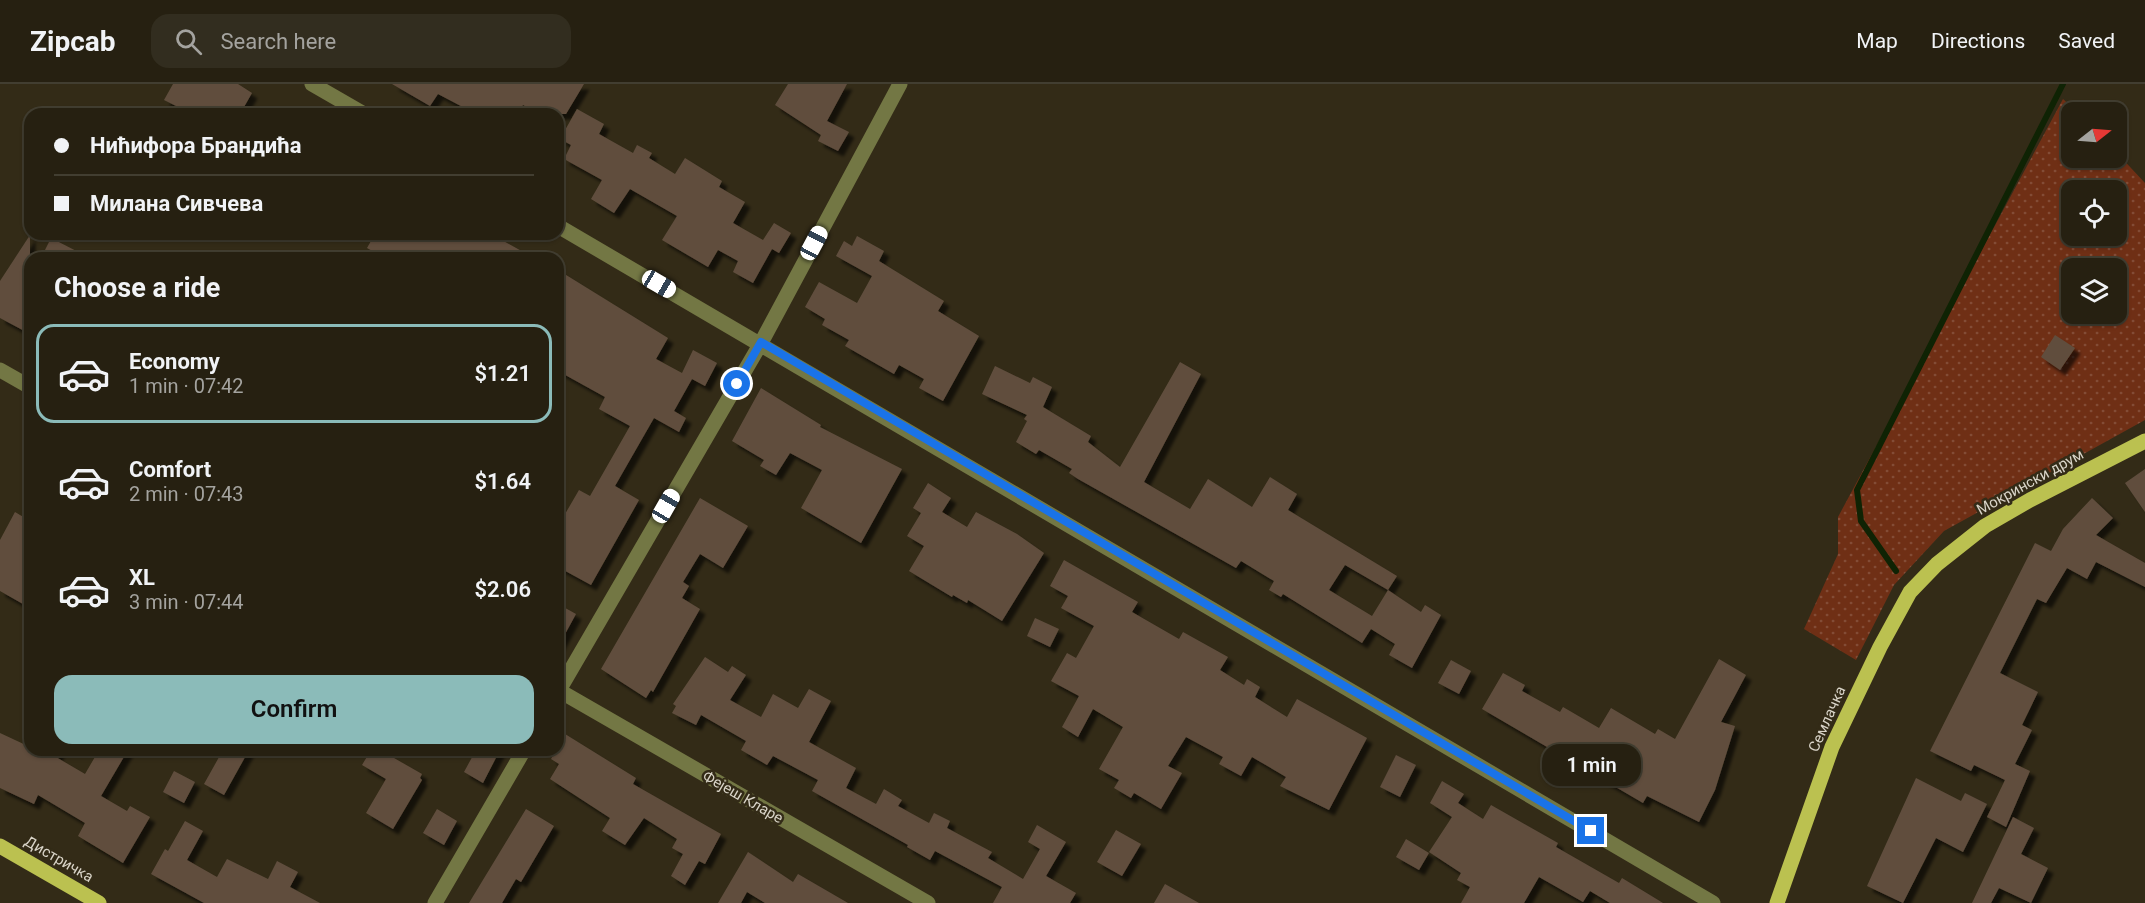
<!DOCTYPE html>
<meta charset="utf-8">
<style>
body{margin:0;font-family:Roboto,sans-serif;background:#322d1f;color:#f1f3f6;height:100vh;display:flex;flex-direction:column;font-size:22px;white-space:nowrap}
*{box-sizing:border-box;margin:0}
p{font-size:20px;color:#a4a39f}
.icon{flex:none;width:33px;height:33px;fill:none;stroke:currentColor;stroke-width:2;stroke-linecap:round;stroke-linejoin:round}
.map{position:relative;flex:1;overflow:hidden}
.panel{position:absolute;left:24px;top:168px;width:540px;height:504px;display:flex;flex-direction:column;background:#262011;border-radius:18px;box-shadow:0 2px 4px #0004,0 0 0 2px #423e31}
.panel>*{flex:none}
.banner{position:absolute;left:24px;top:24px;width:540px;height:132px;border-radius:18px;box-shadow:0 2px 4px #0004,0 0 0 2px #423e31;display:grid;align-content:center;height:132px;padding:0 30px;background:#262011}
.needle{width:39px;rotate:73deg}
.fabs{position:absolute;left:2061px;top:18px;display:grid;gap:12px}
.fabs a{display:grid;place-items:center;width:66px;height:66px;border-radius:12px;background:#262011;box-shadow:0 2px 4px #0004,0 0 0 2px #423e31;font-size:30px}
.end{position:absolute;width:27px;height:27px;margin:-14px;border:8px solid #1a73e8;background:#fff;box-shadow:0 0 0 3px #fff}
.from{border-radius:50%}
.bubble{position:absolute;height:42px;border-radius:18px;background:#262011;box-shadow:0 2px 4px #0004,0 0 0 2px #423e31;font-size:20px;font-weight:600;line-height:42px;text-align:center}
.car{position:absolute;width:18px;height:36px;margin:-18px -9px;border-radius:8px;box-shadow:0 0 4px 2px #0007;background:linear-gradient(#fff 24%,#345 0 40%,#fff 0 76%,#345 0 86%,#fff 0)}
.banner b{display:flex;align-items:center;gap:21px;height:57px;font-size:22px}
.banner b+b{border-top:2px solid #423e31}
.banner i{width:15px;height:15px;background:#f1f3f6}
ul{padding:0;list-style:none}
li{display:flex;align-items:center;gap:18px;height:99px;margin:0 12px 9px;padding:0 18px;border:3px solid transparent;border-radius:18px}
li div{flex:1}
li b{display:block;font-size:22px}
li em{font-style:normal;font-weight:600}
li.active{border-color:#8bbbb9}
li>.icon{width:54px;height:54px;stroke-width:1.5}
h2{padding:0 30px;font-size:27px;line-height:72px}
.action{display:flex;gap:12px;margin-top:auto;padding:12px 30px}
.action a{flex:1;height:69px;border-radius:18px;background:#8bbbb9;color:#111;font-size:24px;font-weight:600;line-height:69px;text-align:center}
header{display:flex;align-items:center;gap:36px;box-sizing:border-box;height:84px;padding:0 30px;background:#262011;border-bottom:2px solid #423e31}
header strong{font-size:28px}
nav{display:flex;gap:33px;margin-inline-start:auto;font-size:21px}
.search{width:420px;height:54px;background:#322d1f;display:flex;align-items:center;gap:15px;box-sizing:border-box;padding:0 21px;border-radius:18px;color:#a4a39f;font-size:22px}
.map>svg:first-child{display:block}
.green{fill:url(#green-dots);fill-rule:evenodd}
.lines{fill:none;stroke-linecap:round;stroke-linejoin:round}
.stream{stroke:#0f2304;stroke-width:6}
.building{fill:#604e3e;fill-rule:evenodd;filter:url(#shadow)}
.minor{stroke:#737744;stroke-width:15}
.major{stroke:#bbc150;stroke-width:15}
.route{stroke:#1a73e8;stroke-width:8}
.labels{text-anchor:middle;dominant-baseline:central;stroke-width:5;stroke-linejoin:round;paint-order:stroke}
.street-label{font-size:15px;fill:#d9d4c8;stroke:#332b17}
</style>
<header>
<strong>Zipcab</strong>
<div class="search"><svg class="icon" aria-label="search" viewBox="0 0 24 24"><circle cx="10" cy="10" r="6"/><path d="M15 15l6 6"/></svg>Search here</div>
<nav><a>Map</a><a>Directions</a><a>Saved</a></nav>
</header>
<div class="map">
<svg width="2145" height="819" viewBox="0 0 2145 819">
<defs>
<pattern id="green-dots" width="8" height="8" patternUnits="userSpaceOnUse" patternTransform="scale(1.5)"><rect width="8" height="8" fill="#6f2f15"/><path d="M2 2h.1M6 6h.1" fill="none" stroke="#834c36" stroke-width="1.8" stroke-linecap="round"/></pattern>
<filter id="shadow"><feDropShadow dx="5.5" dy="5.5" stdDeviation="1.5" flood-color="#0009"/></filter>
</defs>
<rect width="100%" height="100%" fill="#332b17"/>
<!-- green -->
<path class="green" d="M2063 15 2077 28H2072V74H2116L2117 69 2145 99V336L1944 447 1894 501 1856 576 1804 545 1838 470V433ZM2072 106H2116V152H2072ZM2072 184H2116V230H2072Z"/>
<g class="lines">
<!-- stream -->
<path class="stream" d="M1896 487 1861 437 1857 406 2063 0"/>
</g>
<!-- building -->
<path class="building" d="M173 0H238L252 9 240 30H192L164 16Z
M392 0H584L566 30H540L523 21 518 30H476L438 10 430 22Z
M788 0H847L827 37 849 48 838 67 818 57 821 51 775 21Z
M577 25 604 40 599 50 633 69 637 61 652 69 649 74 675 90 685 74 722 97 719 103 745 118 733 139 763 156 774 139 791 149 779 169 772 165 753 199 733 188 738 177 718 166 708 183 662 156 677 132 630 105 614 129 591 115 602 96 564 75 571 61 560 55Z
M375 150H491L534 174H385L367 164Z
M30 151V250L0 234V197Z
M857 152 884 167 879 177 944 217 938 227 979 252 943 317 919 304 924 295 899 281 894 290 845 262 849 256 822 241 825 235 805 223 819 198 857 219 872 192 836 172 844 157 852 162Z
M51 154 90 174H41Z
M558 186 668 254 656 275 682 289 693 266 717 279 705 302 692 295 674 327 686 334 679 348 654 334 615 402 639 416 591 501 558 483V448L563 438 561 437 579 406 590 412 630 342 599 325 605 313 558 287Z
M2055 251 2075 264 2060 286 2041 273Z
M1180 278 1201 290 1144 398 1190 425 1208 395 1252 423 1270 393 1297 410 1288 426 1397 492 1388 506 1421 528 1425 521 1441 531 1412 584 1389 571 1395 560 1371 545 1362 559 1283 510 1281 513 1269 506 1274 497 1241 477 1236 484 1078 395 1069 389 1072 385 1039 366 1036 370 1016 358 1027 337 1024 335 1027 331 982 310 995 282 1030 299 1033 293 1052 303 1043 323 1091 352 1088 358 1120 383ZM1345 481 1388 506 1372 532 1329 506Z
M761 304 821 341 820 343 902 385 861 459 801 424 822 386 790 369 776 391 760 382 764 376 732 357Z
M2145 385V428L2125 399Z
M928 399 951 414 942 428 967 443 976 428 1017 450 1044 469 1002 537 968 516 967 519 953 511 952 513 909 487 924 462 907 452 921 429 913 424Z
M700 414 748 442 723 484 700 470 683 498 689 502 682 514 700 525 653 608 651 606 646 614 601 585Z
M2092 414 2113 434 2096 451 2145 479V503L2096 478 2087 495 2067 484 2046 519 2037 515 2000 589 2038 608 2022 641 2032 646 2015 680 2030 687 2006 743 1987 733 2005 696 1974 681 1971 687 1930 667 2035 459 2051 467 2063 445Z
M15 428 30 437V524L0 507V456Z
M1064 476 1138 518 1132 528 1179 555 1183 548 1228 573 1220 586 1244 601 1247 595 1260 603 1255 613 1287 633 1297 615 1367 654 1329 726 1280 702 1286 693 1252 673 1241 692 1219 680 1223 673 1186 653 1168 682 1182 689 1161 725 1134 709 1131 714 1114 704 1119 696 1099 685 1123 643 1093 625 1078 653 1062 643 1079 612 1051 597 1067 569 1076 574 1094 542 1061 524 1068 512 1050 502Z
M558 520 576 530 558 563Z
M1035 534 1059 545 1050 563 1027 552Z
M705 573 728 588 732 582 746 591 730 616 761 633 773 610 798 624 809 605 831 617 809 658 856 684 846 704 876 720 884 705 902 716 898 722 929 739 934 729 950 737 947 744 992 768 988 774 1023 795 1040 765 1028 758 1037 741 1066 758 1046 792 1076 809 1070 819H993L1002 803 935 767 930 776 907 763 908 761 812 707 818 696 773 672 767 681 741 666 746 657 701 631 696 641 672 629 676 622 673 620Z
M1719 575 1746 591 1721 638 1735 642 1715 706 1699 738 1647 712 1643 719 1482 625 1503 589 1525 601 1522 607 1560 628 1563 623 1599 644 1611 624 1655 650 1658 645 1675 655Z
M1451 576 1471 587 1459 610 1438 599Z
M0 649 30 663V666H60L56 673 85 690 99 666H128L101 712 127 727 130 722 150 733 123 779 78 752 85 739 38 711 34 720 0 704Z
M565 650 636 694 633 700 721 750 705 780 699 777 685 801 671 792 683 770 672 764 677 755 644 734 625 761 602 747 610 734 550 695 559 680 551 675Z
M223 666H249L224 711 204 700Z
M371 666H380L422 690 420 694 422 696 393 745 366 729 386 695 362 681Z
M476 666H500L483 699 464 688Z
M1396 671 1416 681 1400 713 1380 703Z
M174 687 195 698 184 719 163 708Z
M1916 694 1961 717 1965 709 1987 720 1963 768 1936 754 1903 819 1867 802Z
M1442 697 1464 710 1458 719 1483 735 1491 721 1558 759 1556 763 1619 799 1622 794 1663 819H1610L1590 807 1583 818 1539 793 1524 819H1461L1470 803 1457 796 1461 789 1429 768 1452 733 1430 719Z
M437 725 457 737 444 761 423 749Z
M526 725 554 742 521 798 516 795 502 819H469Z
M2013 733 2034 744 2021 770 2048 784 2031 819 1999 804 1991 819H1972Z
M185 737 203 747 187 776 217 793 227 775 268 795 277 777 298 788 290 803 320 819H204L151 790 165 765 168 767Z
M1116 746 1141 760 1122 792 1097 778Z
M1406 755 1429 769 1419 786 1396 773Z
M748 768 793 798 798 790 848 819H765L747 808 741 819H718Z
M1165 800 1199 819H1154Z"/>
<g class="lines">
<!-- minor -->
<path class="minor" d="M312 0 364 30
M558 142 1713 819
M0 286 30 303
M558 606 928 819
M558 608 761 259 900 0
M435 819 524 666"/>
<!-- major -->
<path class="major" d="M0 762 99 819
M1777 819 1832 663 1880 563 1910 508 1937 480 1985 442 2030 416 2145 357"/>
</g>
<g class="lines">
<!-- route -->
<path class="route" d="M737 300 761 258 1591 747"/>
</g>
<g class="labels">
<!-- street labels -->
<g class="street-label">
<text transform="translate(2030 398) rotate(-29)">Мокрински друм</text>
<text transform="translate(1827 635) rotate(-66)">Семлачка</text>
<text transform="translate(743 713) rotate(30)">Фејеш Кларе</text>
<text transform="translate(59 775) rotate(30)">Дистричка</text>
</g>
</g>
</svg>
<div class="fabs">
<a><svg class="needle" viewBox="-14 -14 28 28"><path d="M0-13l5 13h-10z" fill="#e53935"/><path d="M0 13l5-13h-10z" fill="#a4a39f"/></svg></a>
<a><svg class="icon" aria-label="locate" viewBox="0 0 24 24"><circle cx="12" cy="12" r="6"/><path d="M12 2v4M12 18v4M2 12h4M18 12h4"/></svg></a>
<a><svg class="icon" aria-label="layers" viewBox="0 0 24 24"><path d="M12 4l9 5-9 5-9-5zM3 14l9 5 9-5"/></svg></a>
</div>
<i class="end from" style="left:737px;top:300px"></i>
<i class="end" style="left:1591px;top:747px"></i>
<div class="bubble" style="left:1542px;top:660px;width:99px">1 min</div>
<i class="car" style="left:814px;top:159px;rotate:28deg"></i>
<i class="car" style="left:659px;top:200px;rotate:120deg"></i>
<i class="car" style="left:666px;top:422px;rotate:30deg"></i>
<div class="banner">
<b><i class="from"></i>Нићифора Брандића</b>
<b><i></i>Милана Сивчева</b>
</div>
<section class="panel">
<h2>Choose a ride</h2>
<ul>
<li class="active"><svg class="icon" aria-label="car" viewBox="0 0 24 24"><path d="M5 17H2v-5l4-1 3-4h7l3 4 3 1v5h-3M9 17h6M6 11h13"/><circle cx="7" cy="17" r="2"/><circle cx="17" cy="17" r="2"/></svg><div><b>Economy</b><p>1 min · 07:42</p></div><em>$1.21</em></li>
<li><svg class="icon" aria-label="car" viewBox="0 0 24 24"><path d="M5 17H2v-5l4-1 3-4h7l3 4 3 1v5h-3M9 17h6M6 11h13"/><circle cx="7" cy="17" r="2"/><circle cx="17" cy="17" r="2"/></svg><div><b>Comfort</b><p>2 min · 07:43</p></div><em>$1.64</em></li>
<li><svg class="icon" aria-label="car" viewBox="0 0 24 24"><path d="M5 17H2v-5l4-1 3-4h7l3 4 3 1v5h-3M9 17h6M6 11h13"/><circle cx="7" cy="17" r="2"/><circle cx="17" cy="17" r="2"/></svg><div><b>XL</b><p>3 min · 07:44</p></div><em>$2.06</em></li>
</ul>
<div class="action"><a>Confirm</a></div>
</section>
</div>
